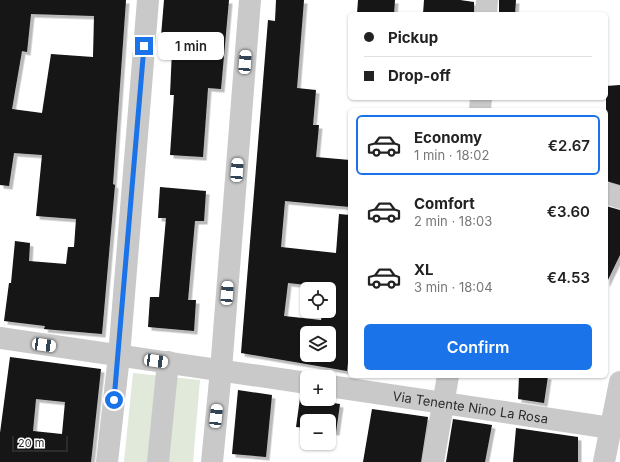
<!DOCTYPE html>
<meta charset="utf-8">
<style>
body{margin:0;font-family:Inter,sans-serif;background:#f6f6f6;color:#222;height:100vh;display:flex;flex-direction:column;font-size:15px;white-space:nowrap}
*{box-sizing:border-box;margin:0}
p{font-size:13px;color:#767676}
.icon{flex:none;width:22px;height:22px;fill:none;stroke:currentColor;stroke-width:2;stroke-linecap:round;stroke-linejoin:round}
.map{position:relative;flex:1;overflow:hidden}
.drawer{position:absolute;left:348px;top:108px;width:260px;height:270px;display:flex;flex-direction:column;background:#fff;border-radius:6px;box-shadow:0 1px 3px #0004}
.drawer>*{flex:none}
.hud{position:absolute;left:348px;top:12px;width:260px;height:88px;border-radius:6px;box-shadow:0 1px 3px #0004;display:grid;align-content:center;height:88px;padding:0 16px;background:#fff}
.controls{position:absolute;left:300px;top:282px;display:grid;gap:8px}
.controls a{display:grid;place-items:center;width:36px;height:36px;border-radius:6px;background:#fff;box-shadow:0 1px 3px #0004;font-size:20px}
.scale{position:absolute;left:12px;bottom:10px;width:56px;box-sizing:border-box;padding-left:4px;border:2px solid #2c2c2c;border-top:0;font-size:11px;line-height:14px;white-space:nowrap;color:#2c2c2c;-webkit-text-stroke:3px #fff;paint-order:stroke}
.end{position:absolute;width:18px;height:18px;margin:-9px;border:5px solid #1a73e8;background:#fff;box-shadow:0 0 0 2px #fff}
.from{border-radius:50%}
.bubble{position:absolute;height:28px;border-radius:6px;background:#fff;box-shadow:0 1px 3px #0004;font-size:13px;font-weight:600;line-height:28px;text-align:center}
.car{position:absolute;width:12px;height:24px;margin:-12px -6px;border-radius:5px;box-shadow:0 0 3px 1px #0007;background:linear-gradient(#fff 24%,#345 0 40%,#fff 0 76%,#345 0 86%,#fff 0)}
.hud b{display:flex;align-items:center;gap:14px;height:38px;font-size:15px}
.hud b+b{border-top:1px solid #e0e0e0}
.hud i{width:10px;height:10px;background:#222}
ul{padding:7px 0 0;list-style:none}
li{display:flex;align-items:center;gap:12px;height:60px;margin:0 8px 6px;padding:0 8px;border:2px solid transparent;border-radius:6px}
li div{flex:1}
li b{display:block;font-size:15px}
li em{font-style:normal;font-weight:600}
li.on{border-color:#1a73e8}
li>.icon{width:36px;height:36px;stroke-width:1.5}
.button{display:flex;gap:8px;margin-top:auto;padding:8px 16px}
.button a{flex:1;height:46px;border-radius:6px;background:#1a73e8;color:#fff;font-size:16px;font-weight:600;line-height:46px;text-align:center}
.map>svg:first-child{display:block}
.green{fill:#e0e9da}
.building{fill:#131313;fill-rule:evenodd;filter:url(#shadow)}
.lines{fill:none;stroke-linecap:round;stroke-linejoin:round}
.minor{stroke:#c9c9c9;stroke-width:22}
.route{stroke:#1a73e8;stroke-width:5}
.labels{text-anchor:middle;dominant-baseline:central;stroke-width:4;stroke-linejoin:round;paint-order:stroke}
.street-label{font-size:13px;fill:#2c2c2c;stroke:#fff}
</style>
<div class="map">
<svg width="620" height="462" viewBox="0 0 620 462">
<defs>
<filter id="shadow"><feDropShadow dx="3.5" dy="3.5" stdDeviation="0" flood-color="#0004"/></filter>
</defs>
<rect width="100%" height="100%" fill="#fff"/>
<!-- green -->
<path class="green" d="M133 373 200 380 193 462H124Z"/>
<!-- building -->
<path class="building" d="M0 0H126L113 184 115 185 102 334 44 329 45 326 4 321 9 283H11L15 241 30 243 29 261 66 264 68 247H74L76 219 36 216 42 155 14 153 9 186 0 185ZM31 14 94 16 93 57 51 54 42 113 12 109 22 51 27 52Z
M164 0H229L221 89 208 88 203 157 170 155 174 95H170L172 50 160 48Z
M276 0H304L297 88 316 90 313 125H319L316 157 350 160V207L285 201 281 247 336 253 339 214 350 215V345L347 371 241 353 268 20 275 21ZM288 283 317 286V289H329V311H323L321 320 284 316ZM307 333H329V355H307Z
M358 0H395L394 14H357Z
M424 0H460L474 2V14H423Z
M499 0H516L515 14H499Z
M620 85V185L606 181V86Z
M160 187 206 191 204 221H195L188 300H196L194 331 148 327 150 297H159L166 218H158Z
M606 206 620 210V255L606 284Z
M10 357 101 369 91 462H0V433ZM36 399 65 402 62 434 33 431Z
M519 376H548L544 403 518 399Z
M238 390 272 395 266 457 232 454Z
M300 398 340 404 336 432 329 431V421H307V428L296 427Z
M372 409 428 417 421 462H363Z
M453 419 492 425 485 462H446Z
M516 428 578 437V462H513Z"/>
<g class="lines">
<!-- minor -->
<g class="minor">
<path d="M486 14 487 0"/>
<path d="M480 110 481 98"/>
<path d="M606 193 620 198"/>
<path d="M0 338 307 383"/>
<path id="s1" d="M329 386 611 428"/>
<path d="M107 462 119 356 148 0"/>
<path d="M158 462 168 362"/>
<path d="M212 462 221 370 250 0"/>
<path d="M433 462 448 376"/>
<path d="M604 462 620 382"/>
</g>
</g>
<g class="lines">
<!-- route -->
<path class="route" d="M114 400 144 46"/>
</g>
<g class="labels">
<!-- street labels -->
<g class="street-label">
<text stroke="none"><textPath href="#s1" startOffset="143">Via Tenente Nino La Rosa</textPath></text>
</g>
</g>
</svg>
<div class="controls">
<a><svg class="icon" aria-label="locate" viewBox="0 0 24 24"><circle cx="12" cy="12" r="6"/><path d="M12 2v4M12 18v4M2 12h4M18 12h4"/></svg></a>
<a><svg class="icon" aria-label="layers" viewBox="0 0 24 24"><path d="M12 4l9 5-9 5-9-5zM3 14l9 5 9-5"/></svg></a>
<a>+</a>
<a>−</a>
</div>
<div class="scale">20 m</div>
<i class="end from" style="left:114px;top:400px"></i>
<i class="end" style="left:144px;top:46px"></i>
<div class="bubble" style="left:158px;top:32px;width:66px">1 min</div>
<i class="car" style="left:245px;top:62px;rotate:4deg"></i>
<i class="car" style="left:237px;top:170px;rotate:4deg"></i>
<i class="car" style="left:227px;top:293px;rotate:4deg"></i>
<i class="car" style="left:44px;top:345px;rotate:98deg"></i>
<i class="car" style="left:156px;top:361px;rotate:98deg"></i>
<i class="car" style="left:216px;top:416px;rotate:6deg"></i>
<div class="hud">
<b><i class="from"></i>Pickup</b>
<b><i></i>Drop-off</b>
</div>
<section class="drawer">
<ul>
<li class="on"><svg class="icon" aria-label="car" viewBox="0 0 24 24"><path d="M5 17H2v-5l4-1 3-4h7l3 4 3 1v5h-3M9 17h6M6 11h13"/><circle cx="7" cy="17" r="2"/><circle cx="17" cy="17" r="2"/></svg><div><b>Economy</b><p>1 min · 18:02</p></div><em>€2.67</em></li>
<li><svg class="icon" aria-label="car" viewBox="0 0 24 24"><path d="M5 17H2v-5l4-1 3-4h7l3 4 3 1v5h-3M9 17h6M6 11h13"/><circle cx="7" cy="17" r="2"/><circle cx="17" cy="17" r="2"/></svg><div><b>Comfort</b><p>2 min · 18:03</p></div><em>€3.60</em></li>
<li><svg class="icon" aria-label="car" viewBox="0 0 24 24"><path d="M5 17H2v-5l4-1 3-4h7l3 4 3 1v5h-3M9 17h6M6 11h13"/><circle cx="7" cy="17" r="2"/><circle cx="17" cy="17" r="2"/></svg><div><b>XL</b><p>3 min · 18:04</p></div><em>€4.53</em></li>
</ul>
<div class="button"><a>Confirm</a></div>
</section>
</div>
